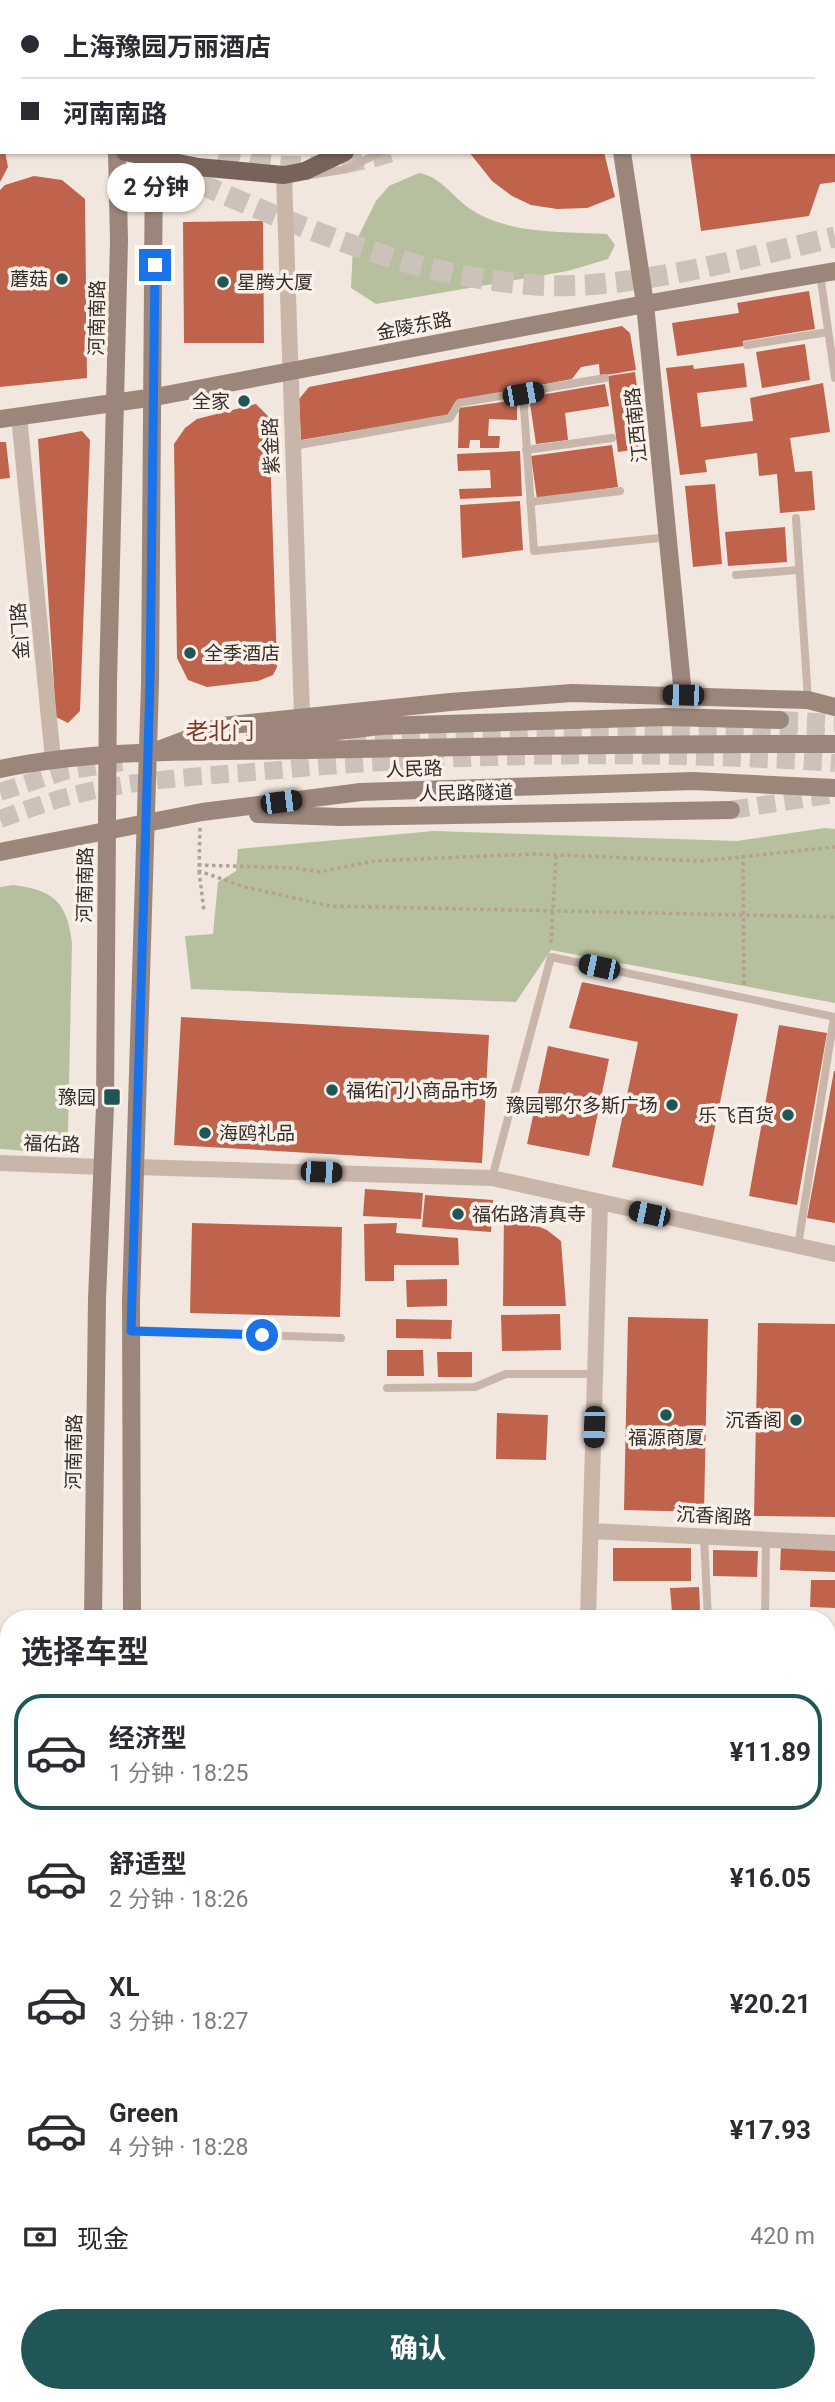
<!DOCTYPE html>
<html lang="zh">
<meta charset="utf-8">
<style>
body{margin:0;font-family:Roboto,"Noto Sans SC",sans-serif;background:#f7f7f7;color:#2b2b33;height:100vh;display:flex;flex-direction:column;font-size:26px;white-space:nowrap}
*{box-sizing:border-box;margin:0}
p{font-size:23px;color:#7c7c81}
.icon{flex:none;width:38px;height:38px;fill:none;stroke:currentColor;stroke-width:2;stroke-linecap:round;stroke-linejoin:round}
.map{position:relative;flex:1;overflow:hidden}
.details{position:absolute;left:0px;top:1610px;width:836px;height:793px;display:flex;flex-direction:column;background:#fff;border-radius:28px 28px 0 0;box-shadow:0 2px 5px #0004}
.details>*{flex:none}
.guide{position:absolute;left:0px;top:0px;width:836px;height:154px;box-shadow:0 2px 5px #0004;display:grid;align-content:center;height:154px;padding:0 21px;background:#fff}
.end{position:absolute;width:32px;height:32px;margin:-16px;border:9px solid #1a73e8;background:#fff;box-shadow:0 0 0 4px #fff}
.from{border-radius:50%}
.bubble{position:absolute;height:49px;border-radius:24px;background:#fff;box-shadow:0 2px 5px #0004;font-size:23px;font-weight:700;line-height:49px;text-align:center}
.car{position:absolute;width:21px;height:42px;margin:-21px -10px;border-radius:9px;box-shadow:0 0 5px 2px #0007;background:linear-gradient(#222 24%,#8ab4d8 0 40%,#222 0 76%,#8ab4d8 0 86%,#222 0)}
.guide b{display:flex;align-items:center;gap:24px;height:66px;font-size:26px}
.guide b+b{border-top:2px solid #e1e1e2}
.guide i{width:18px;height:18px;background:#2b2b33}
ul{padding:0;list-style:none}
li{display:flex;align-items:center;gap:21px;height:116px;margin:0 14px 10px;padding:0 7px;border:4px solid transparent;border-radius:28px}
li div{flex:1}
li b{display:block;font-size:26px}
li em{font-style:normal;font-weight:700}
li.active{border-color:#215656}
li>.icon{width:63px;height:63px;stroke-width:1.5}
h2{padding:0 21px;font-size:32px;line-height:84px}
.pay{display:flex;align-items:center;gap:18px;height:77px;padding:0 21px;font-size:26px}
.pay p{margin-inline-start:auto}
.button{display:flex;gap:14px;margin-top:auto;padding:14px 21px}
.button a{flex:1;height:80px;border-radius:42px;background:#215656;color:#fff;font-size:28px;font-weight:700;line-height:80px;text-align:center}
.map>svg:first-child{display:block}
.green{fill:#b6c09e}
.building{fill:#c0634d}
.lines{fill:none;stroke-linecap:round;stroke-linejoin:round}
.secondary-tunnel{stroke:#ccc2ba;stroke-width:18;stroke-dasharray:18 9;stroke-linecap:butt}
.highway-tunnel{stroke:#ccc2ba;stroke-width:21;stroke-dasharray:21 10;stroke-linecap:butt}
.path{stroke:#b5a094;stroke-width:3.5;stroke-dasharray:3.5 3.5;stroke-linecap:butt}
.lane{stroke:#c9b6aa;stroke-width:8}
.street{stroke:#c9b6aa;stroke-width:16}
.secondary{stroke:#9c867b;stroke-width:18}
.primary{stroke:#78635b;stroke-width:18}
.highway{stroke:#574641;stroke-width:21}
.route{stroke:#1a73e8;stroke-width:9}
.poi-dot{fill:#215656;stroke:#f9f1ea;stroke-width:2.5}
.labels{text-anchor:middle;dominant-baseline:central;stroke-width:7;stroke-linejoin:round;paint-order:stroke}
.poi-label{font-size:19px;fill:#372d29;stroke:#f9f1ea;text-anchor:end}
.street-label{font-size:19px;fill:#372d29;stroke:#f9f1ea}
.quarter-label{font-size:23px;fill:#823726;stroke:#f9f1ea}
</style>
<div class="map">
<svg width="835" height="2402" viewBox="0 0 835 2402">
<rect width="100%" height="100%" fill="#f1e7de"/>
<!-- green -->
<path class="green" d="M419 173C442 177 453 198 472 210 511 235 563 231 607 234L615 245 608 259 568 271 376 304 351 288 353 247 376 201 389 186Z
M825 828 835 829V1003L551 950 516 1002 191 989 185 936 213 934 218 882 236 871 238 849 434 831 737 841Z
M13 885C54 890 67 902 72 943L68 1131C57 1159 26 1150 0 1149V887Z"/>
<!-- building -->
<path class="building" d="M0 152H5L8 167 0 182Z
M469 152H604L615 197 587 208 557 209 531 205 512 196 492 181Z
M690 152H835V182L820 184 809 216 701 231Z
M34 176 62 180 85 199 87 378 0 387V190L5 185Z
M263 221 264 343H184L183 222Z
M809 291 815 329 743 341 744 346 677 356 672 323 739 313 737 303Z
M622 326 630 333 636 370 600 376 599 364 581 367 572 379 458 401 449 415 301 440 299 399 309 387Z
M805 344 810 380 762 388 756 352Z
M744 363 747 387 697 393 701 427 753 421 750 398 823 383 830 432 790 438 795 472 812 471 815 510 780 513 777 474 759 476 757 453 705 460 707 472 680 475 666 368 693 365 694 369Z
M635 372 644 439 637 440 639 449 618 452 608 376Z
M605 384 609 406 565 413 568 440 536 444 529 397Z
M517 400V420L489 419 488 436H500L499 448H480V440H470L469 448H458L459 408Z
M256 404 269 417 277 667 273 675 258 681 207 687 188 680 177 658 174 444 185 428 197 419Z
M82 431 90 440 80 711 68 723 56 717 38 439Z
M0 442H6L10 478 0 479Z
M612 445 618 487 537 499 531 456Z
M520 451 522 496 460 499 459 489 491 488 490 470 458 471 457 454Z
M715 484 722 564 693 567 685 486Z
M520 501 523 550 462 558 460 505Z
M785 527 787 562 728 566 725 532Z
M582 982 738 1014 703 1186 612 1167 638 1042 569 1028Z
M181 1017 489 1035 482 1163 174 1145Z
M779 1025 827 1033 797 1205 749 1196Z
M548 1046 609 1059 589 1156 527 1144Z
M834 1071H835V1223L807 1218Z
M365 1189 423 1193 421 1219 363 1216Z
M425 1195 493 1200 491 1232 422 1227Z
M504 1212 547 1230 561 1241 566 1306H503Z
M192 1223 342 1227 340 1317 190 1313Z
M397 1223 396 1233 458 1238 459 1265H394V1281H365L364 1224Z
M447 1279V1306L407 1307 406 1280Z
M560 1314 561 1350 502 1351 501 1315Z
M628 1317 708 1319 704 1512 624 1510Z
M396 1319 452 1320 451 1339 396 1338Z
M758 1323 835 1324V1517L754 1516Z
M387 1350H423L424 1376H387Z
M437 1352H472V1377H438Z
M497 1413 548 1415 546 1460 496 1459Z
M781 1546 835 1548V1572L780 1570Z
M613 1548H691V1581H613Z
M713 1550 758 1551 757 1577 713 1576Z
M811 1580H835V1608L810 1607Z
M699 1587 700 1611 672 1612 670 1588Z
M828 1710 835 1711V1755H828Z
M828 1761H835V1782H828Z
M828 1788H835V1810L828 1808Z
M9 1868V2013L0 2015V1870Z
M9 2074V2102H7L2 2076Z
M0 2385 9 2386V2394H13L12 2402H0Z"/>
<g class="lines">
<!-- secondary-tunnel -->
<path class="secondary-tunnel" d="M780 720 835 723
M321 742 423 734 746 730 825 737
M0 792 65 771 123 762
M731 810 835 794
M0 819C23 811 47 802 70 796 140 777 229 775 301 768 479 753 657 751 835 763"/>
<!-- highway-tunnel -->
<path class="highway-tunnel" d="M0 17 2 18
M220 152C273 174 336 169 390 152
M142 159C268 212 397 276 536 285 629 291 744 258 835 237"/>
<!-- path -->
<path class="path" d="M200 828 199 871 245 887 330 906 835 917
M743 855 744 985
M198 865 296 868 319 872 373 861 533 854 702 861 835 847
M199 871 204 911
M551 943 556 855"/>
<!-- lane -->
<path class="lane" d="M305 176 347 169 381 152
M820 274 835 378
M747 345 828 332
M523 394 534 551 669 537
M293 446 450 418 459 403 605 378
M526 450 612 438
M530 502 620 491
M796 518 808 700
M736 575 798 570
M492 1178 551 957 835 1017
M798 1246 834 1017
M131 1330 341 1338
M387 1388 475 1387 506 1374H595
M704 1537 708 1619
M765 1619 766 1540
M828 1664H835
M828 1816 835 1818
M828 1883 835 1882
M828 1992 835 1993"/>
<!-- street -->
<path class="street" d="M284 175 302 715
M19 416 53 759
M0 1163 102 1167
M136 1167 492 1178 835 1254
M591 1531 835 1543
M588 1619 600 1204
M0 1840H9
M828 2176 835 2175
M0 2225 9 2224"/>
<!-- secondary -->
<path class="secondary" d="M88 0V2
M125 0 126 2
M625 0 626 2
M622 152 645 304 683 695
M0 419 155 397 645 304 835 271
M253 741 380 726 666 717 780 720
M161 749 222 726 450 702 572 693 808 700 835 707
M0 769C99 748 205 752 306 750 482 746 658 744 835 744
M258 814 340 817 731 810
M0 852 202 812 361 792 693 781 835 788
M93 1619 97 1299 105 1106 108 683 119 241 117 152
M132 1619 131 1301 150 683 154 152
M227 2394 228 2402
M269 2394 271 2402"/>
<!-- primary -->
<path class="primary" d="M41 0 45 2
M457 2 459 0
M608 2 612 0
M0 114 2 115
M125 152 198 167 284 175 305 171 345 152"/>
<!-- highway -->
<path class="highway" d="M482 2 485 0
M720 2 735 0
M0 49 2 50
M0 77 2 78
M0 99 2 100"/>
</g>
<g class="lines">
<!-- route -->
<path class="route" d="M155 265 150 683 131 1331 262 1335"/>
</g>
<!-- markers -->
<g class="poi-dot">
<circle cx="62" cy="279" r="7"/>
<circle cx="223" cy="282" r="7"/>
<circle cx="244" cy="401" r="7"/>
<circle cx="190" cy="653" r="7"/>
<circle cx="332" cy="1090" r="7"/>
<rect x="103" y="1088" width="18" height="18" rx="3.5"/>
<circle cx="672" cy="1105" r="7"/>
<circle cx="788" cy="1115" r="7"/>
<circle cx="205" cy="1133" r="7"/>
<circle cx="458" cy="1214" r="7"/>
<circle cx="666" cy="1415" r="7"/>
<circle cx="796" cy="1420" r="7"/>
</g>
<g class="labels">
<!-- poi labels -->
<g class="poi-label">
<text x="48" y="279">蘑菇</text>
<text x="237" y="282" text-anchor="start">星腾大厦</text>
<text x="230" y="401">全家</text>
<text x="204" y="653" text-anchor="start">全季酒店</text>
<text x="346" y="1090" text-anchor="start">福佑门小商品市场</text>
<text x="96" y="1097">豫园</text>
<text x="658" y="1105">豫园鄂尔多斯广场</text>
<text x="774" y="1115">乐飞百货</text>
<text x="219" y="1133" text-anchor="start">海鸥礼品</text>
<text x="472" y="1214" text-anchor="start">福佑路清真寺</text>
<text x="782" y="1420">沉香阁</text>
<text x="666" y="1437" text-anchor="middle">福源商厦</text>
</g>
<!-- street labels -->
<g class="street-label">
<text transform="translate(97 318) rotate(-89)">河南南路</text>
<text transform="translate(414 326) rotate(-11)">金陵东路</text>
<text transform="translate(636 425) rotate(-96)">江西南路</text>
<text transform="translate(271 446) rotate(-92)">紫金路</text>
<text transform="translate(20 631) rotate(-94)">金门路</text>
<text transform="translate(414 769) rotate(-2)">人民路</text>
<text transform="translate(466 793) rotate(-1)">人民路隧道</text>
<text transform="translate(85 885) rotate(-89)">河南南路</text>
<text transform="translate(52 1144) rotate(2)">福佑路</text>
<text transform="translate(74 1452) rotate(-89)">河南南路</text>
<text transform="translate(714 1516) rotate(3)">沉香阁路</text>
</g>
<!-- quarter labels -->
<g class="quarter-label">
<text x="220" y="731">老北门</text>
</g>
</g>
</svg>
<i class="end from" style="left:262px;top:1335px"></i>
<i class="end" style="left:155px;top:265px"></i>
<div class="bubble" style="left:107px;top:163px;width:98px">2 分钟</div>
<i class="car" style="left:523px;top:394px;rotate:80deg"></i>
<i class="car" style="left:683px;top:695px;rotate:271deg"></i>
<i class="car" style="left:281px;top:802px;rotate:83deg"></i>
<i class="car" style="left:599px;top:967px;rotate:282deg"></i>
<i class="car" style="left:321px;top:1172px;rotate:92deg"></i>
<i class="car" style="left:649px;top:1214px;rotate:282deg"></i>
<i class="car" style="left:594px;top:1427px;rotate:182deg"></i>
<div class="guide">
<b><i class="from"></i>上海豫园万丽酒店</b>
<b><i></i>河南南路</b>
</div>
<section class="details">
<h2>选择车型</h2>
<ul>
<li class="active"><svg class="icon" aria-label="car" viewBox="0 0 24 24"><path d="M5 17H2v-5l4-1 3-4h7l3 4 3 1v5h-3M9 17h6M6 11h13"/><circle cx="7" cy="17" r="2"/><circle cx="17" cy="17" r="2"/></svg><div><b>经济型</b><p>1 分钟 · 18:25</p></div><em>¥11.89</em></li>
<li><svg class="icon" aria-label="car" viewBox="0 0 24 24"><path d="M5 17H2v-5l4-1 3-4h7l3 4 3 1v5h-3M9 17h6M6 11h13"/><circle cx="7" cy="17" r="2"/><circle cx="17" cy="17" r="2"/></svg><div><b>舒适型</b><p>2 分钟 · 18:26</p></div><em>¥16.05</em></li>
<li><svg class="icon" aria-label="car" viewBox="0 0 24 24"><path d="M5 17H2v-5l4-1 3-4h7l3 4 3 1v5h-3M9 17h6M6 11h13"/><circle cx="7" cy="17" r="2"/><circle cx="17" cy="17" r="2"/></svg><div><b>XL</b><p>3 分钟 · 18:27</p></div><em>¥20.21</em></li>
<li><svg class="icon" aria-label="car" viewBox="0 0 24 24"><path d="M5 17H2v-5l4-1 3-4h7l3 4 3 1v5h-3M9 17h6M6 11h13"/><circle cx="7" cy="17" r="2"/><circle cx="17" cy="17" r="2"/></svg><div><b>Green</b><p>4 分钟 · 18:28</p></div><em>¥17.93</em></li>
</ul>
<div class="pay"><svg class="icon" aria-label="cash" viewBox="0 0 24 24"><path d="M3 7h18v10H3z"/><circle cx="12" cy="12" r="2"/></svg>现金<p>420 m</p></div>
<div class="button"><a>确认</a></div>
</section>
</div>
